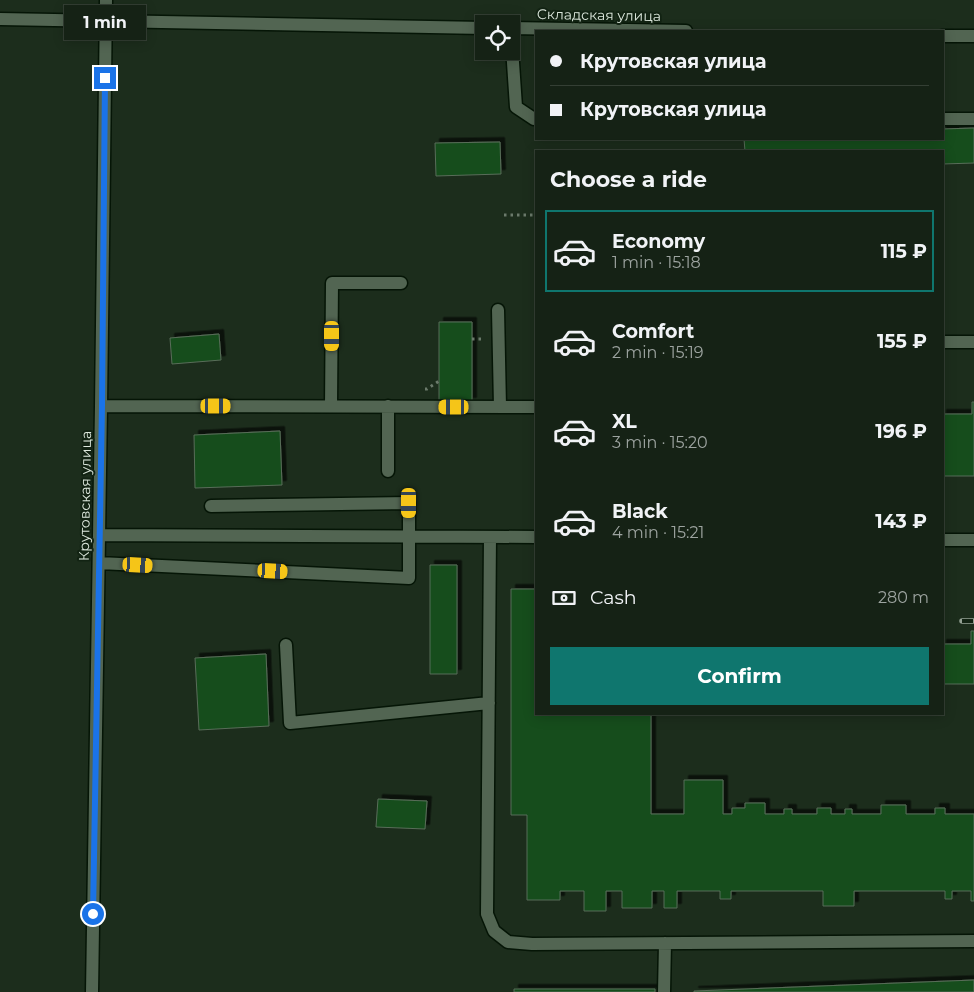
<!DOCTYPE html>
<meta charset="utf-8">
<style>
body{margin:0;font-family:Montserrat,sans-serif;background:#1e2a1e;color:#f1f3f6;height:100vh;display:flex;flex-direction:column;font-size:19px;white-space:nowrap}
*{box-sizing:border-box;margin:0}
p{font-size:16px;color:#9da4a0}
.icon{flex:none;width:28px;height:28px;fill:none;stroke:currentColor;stroke-width:2;stroke-linecap:round;stroke-linejoin:round}
.map{position:relative;flex:1;overflow:hidden}
.side{position:absolute;left:535px;top:150px;width:409px;height:565px;display:flex;flex-direction:column;background:#152215;border-radius:0px;box-shadow:0 2px 12px #0003,0 0 0 1px #343f34}
.side>*{flex:none}
.banner{position:absolute;left:535px;top:30px;width:409px;height:110px;border-radius:0px;box-shadow:0 2px 12px #0003,0 0 0 1px #343f34;display:grid;align-content:center;height:110px;padding:0 15px;background:#152215}
.fabs{position:absolute;left:475px;top:15px;display:grid;gap:10px}
.fabs a{display:grid;place-items:center;width:45px;height:45px;border-radius:0px;background:#152215;box-shadow:0 2px 12px #0003,0 0 0 1px #343f34;font-size:25px}
.end{position:absolute;width:22px;height:22px;margin:-11px;border:6px solid #1a73e8;background:#fff;box-shadow:0 0 0 2px #fff}
.from{border-radius:50%}
.bubble{position:absolute;height:35px;border-radius:0px;background:#152215;box-shadow:0 2px 12px #0003,0 0 0 1px #343f34;font-size:16px;font-weight:700;line-height:35px;text-align:center}
.car{position:absolute;width:15px;height:30px;margin:-15px -8px;border-radius:6px;box-shadow:0 0 4px 1px #0007;background:linear-gradient(#f5c518 24%,#345 0 40%,#f5c518 0 76%,#345 0 86%,#f5c518 0)}
.banner b{display:flex;align-items:center;gap:18px;height:48px;font-size:19px}
.banner b+b{border-top:1px solid #343f34}
.banner i{width:12px;height:12px;background:#f1f3f6}
ul{padding:0;list-style:none}
li{display:flex;align-items:center;gap:15px;height:82px;margin:0 10px 8px;padding:0 5px;border:2px solid transparent;border-radius:0px}
li div{flex:1}
li b{display:block;font-size:19px}
li em{font-style:normal;font-weight:700}
li.current{border-color:#0f766e}
li>.icon{width:45px;height:45px;stroke-width:1.5}
h2{padding:0 15px;font-size:22px;line-height:60px}
.pay{display:flex;align-items:center;gap:12px;height:55px;padding:0 15px;font-size:19px}
.pay p{margin-inline-start:auto}
.action{display:flex;gap:10px;margin-top:auto;padding:10px 15px}
.action a{flex:1;height:58px;border-radius:0px;background:#0f766e;color:#fff;font-size:20px;font-weight:700;line-height:58px;text-align:center}
.map>svg:first-child{display:block}
.building{fill:#154e1d;stroke:#596d59;filter:url(#shadow)}
.lines{fill:none;stroke-linecap:round;stroke-linejoin:round}
.minor-casing{stroke:#051506;stroke-width:15}
.path{stroke:#6b7a6b;stroke-width:3;stroke-dasharray:2.5 4;stroke-linecap:butt}
.minor{stroke:#526552;stroke-width:12}
.rail-casing{stroke:#94a194;stroke-width:5.5}
.rail{stroke:#122313;stroke-width:4;stroke-dasharray:11;stroke-linecap:butt}
.route{stroke:#1a73e8;stroke-width:6}
.labels{text-anchor:middle;dominant-baseline:central;stroke-width:4;stroke-linejoin:round;paint-order:stroke}
.street-label{font-size:14px;fill:#dde8dd;stroke:#122313}
</style>
<div class="map">
<svg width="974" height="992" viewBox="0 0 974 992">
<defs>
<filter id="shadow"><feDropShadow dx="4.5" dy="-4.5" stdDeviation="0" flood-color="#0009"/></filter>
</defs>
<rect width="100%" height="100%" fill="#1c2d1c"/>
<!-- building -->
<path class="building" d="M974 128V163L942 164V151H745L744 139H942V129Z
M500 142 501 174 436 176 435 143Z
M439 322H472V402H439Z
M219 334 221 360 172 364 170 338Z
M972 402H974V476H942V414H972Z
M280 431 282 485 195 488 194 435Z
M430 565H457V674H430Z
M511 589H536V714H651V814H684V780H723V814H732V808H745V803H765V814H784V809H792V814H817V808H831V814H845V809H852V814H881V805H906V814H935V808H945V814H974V901H971V891H952V899H945V891H854V906H823V891H731V899H720V891H677V908H664V891H652V908H622V891H606V911H584V891H560V900H527V815H511Z
M971 631H974V684H942V644H971Z
M266 654 269 726 199 730 195 658Z
M378 799 427 801 425 829 376 827Z
M974 980V992H694V991Z
M514 989H655V992H514Z"/>
<g class="lines">
<!-- minor casing -->
<g class="minor-casing">
<path id="minor" d="M0 19 484 28
M511 28 686 31
M511 33 516 107 534 119H536
M942 36H974
M942 119H974
M498 310 500 407
M942 342H974
M101 406 536 407
M331 406 332 283H401
M388 406V471
M99 535 536 537
M490 537 487 914 494 931 508 942 532 944 974 941
M942 540H974
M99 563 409 578V503L211 506
M286 645 290 723 489 703
M92 992 101 406 106 0
M664 992 665 943"/>
</g>
<!-- path -->
<path class="path" d="M504 215H536
M472 339H484
M425 389H427L439 381"/>
<!-- minor -->
<use href="#minor" class="minor"/>
<!-- rail casing -->
<g class="rail-casing">
<path id="rail" d="M962 621H974"/>
</g>
<!-- rail -->
<use href="#rail" class="rail"/>
</g>
<g class="lines">
<!-- route -->
<path class="route" d="M93 914 102 406 105 78"/>
</g>
<g class="labels">
<!-- street labels -->
<g class="street-label">
<text transform="translate(599 15) rotate(1)">Складская улица</text>
<text transform="translate(85 496) rotate(-89)">Крутовская улица</text>
</g>
</g>
</svg>
<div class="fabs">
<a><svg class="icon" aria-label="locate" viewBox="0 0 24 24"><circle cx="12" cy="12" r="6"/><path d="M12 2v4M12 18v4M2 12h4M18 12h4"/></svg></a>
</div>
<i class="end from" style="left:93px;top:914px"></i>
<i class="end" style="left:105px;top:78px"></i>
<div class="bubble" style="left:64px;top:5px;width:82px">1 min</div>
<i class="car" style="left:332px;top:336px;rotate:180deg"></i>
<i class="car" style="left:216px;top:406px;rotate:90deg"></i>
<i class="car" style="left:454px;top:407px;rotate:270deg"></i>
<i class="car" style="left:409px;top:503px;rotate:180deg"></i>
<i class="car" style="left:138px;top:565px;rotate:93deg"></i>
<i class="car" style="left:273px;top:571px;rotate:93deg"></i>
<div class="banner">
<b><i class="from"></i>Крутовская улица</b>
<b><i></i>Крутовская улица</b>
</div>
<section class="side">
<h2>Choose a ride</h2>
<ul>
<li class="current"><svg class="icon" aria-label="car" viewBox="0 0 24 24"><path d="M5 17H2v-5l4-1 3-4h7l3 4 3 1v5h-3M9 17h6M6 11h13"/><circle cx="7" cy="17" r="2"/><circle cx="17" cy="17" r="2"/></svg><div><b>Economy</b><p>1 min · 15:18</p></div><em>115 ₽</em></li>
<li><svg class="icon" aria-label="car" viewBox="0 0 24 24"><path d="M5 17H2v-5l4-1 3-4h7l3 4 3 1v5h-3M9 17h6M6 11h13"/><circle cx="7" cy="17" r="2"/><circle cx="17" cy="17" r="2"/></svg><div><b>Comfort</b><p>2 min · 15:19</p></div><em>155 ₽</em></li>
<li><svg class="icon" aria-label="car" viewBox="0 0 24 24"><path d="M5 17H2v-5l4-1 3-4h7l3 4 3 1v5h-3M9 17h6M6 11h13"/><circle cx="7" cy="17" r="2"/><circle cx="17" cy="17" r="2"/></svg><div><b>XL</b><p>3 min · 15:20</p></div><em>196 ₽</em></li>
<li><svg class="icon" aria-label="car" viewBox="0 0 24 24"><path d="M5 17H2v-5l4-1 3-4h7l3 4 3 1v5h-3M9 17h6M6 11h13"/><circle cx="7" cy="17" r="2"/><circle cx="17" cy="17" r="2"/></svg><div><b>Black</b><p>4 min · 15:21</p></div><em>143 ₽</em></li>
</ul>
<div class="pay"><svg class="icon" aria-label="cash" viewBox="0 0 24 24"><path d="M3 7h18v10H3z"/><circle cx="12" cy="12" r="2"/></svg>Cash<p>280 m</p></div>
<div class="action"><a>Confirm</a></div>
</section>
</div>
